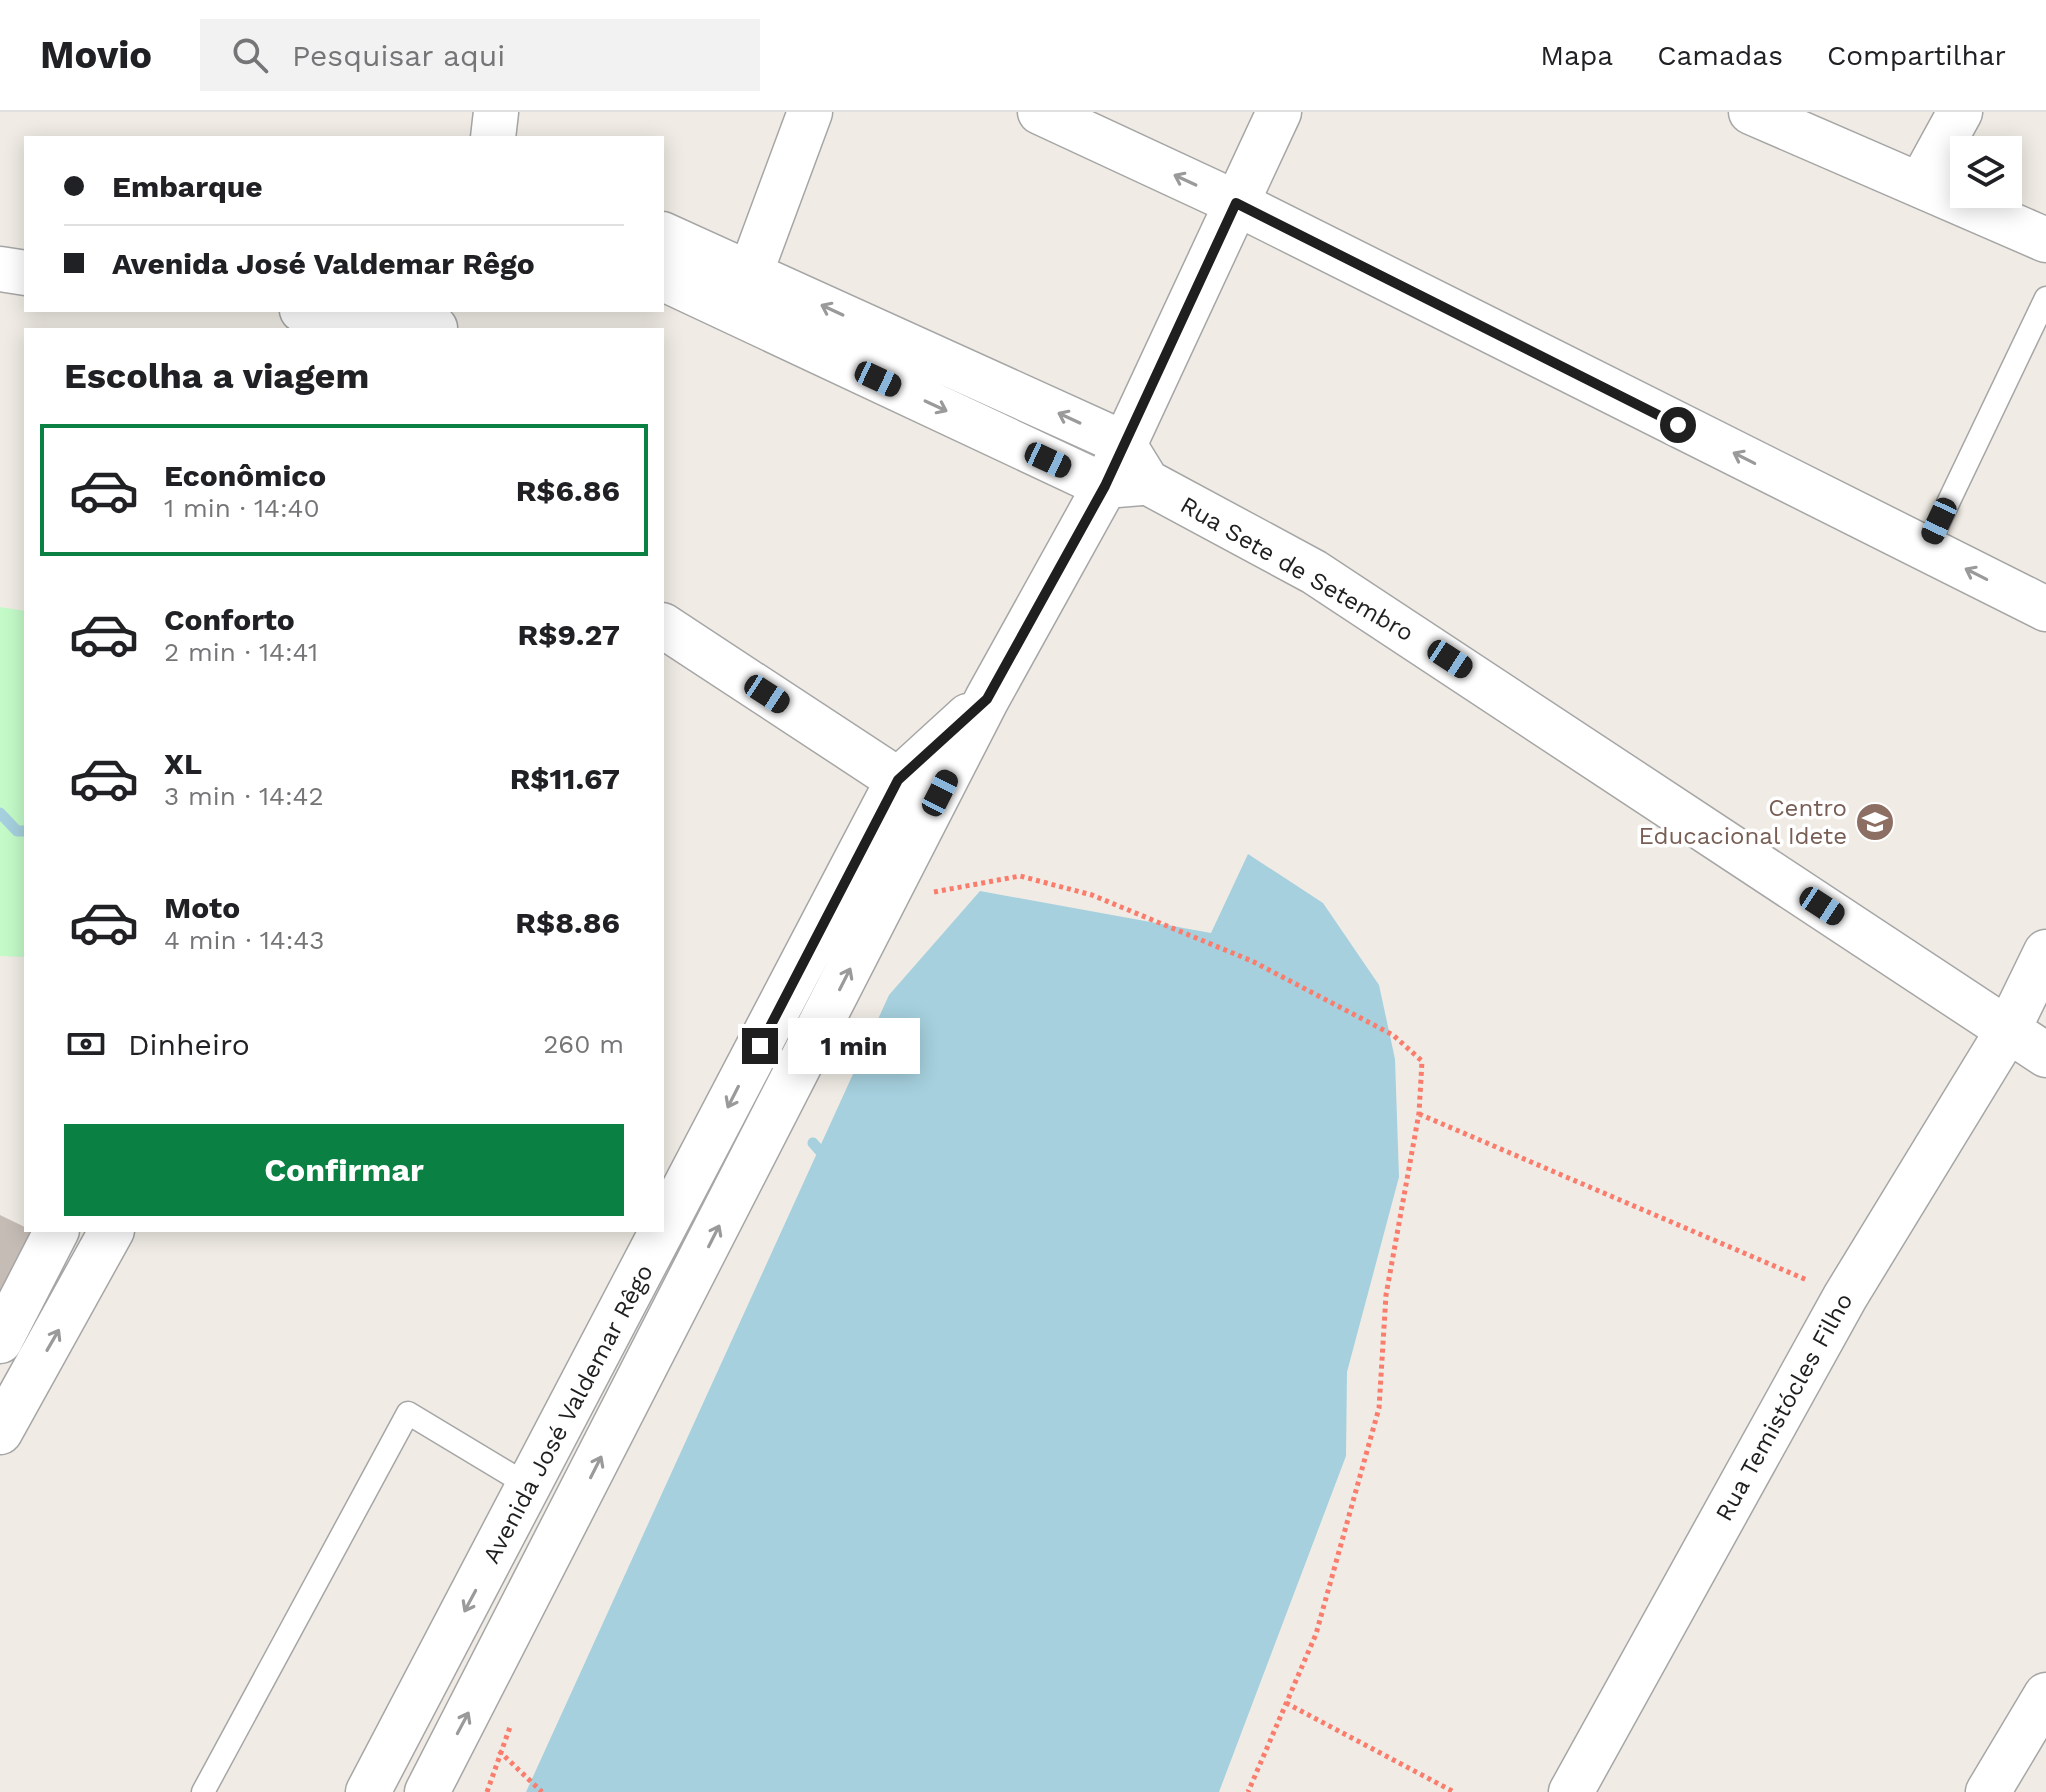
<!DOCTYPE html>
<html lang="pt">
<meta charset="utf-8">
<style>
body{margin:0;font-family:"Work Sans",sans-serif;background:#f2f2f2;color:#202124;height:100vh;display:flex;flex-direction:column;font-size:30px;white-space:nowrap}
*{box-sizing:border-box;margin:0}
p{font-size:26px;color:#757577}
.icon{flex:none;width:44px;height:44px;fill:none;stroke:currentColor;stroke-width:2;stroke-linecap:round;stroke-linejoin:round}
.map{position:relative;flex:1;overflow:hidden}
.drawer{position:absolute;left:24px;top:216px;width:640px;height:904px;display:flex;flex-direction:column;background:#fff;border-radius:0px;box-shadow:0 4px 20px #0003}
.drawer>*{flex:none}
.hud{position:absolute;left:24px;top:24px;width:640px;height:176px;border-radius:0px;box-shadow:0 4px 20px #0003;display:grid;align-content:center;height:176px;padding:0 40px;background:#fff}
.tools{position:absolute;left:1950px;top:24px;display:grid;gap:16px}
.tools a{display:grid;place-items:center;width:72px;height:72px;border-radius:0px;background:#fff;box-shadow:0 4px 20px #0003;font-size:40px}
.end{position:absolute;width:36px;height:36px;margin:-18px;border:10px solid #1f1f1f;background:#fff;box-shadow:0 0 0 4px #fff}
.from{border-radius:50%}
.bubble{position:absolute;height:56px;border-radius:0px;background:#fff;box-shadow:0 4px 20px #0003;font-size:26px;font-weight:700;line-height:56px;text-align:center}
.car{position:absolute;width:24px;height:48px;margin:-24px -12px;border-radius:10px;box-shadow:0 0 6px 2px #0007;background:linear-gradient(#222 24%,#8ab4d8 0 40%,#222 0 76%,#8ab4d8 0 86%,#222 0)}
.hud b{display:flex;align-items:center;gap:28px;height:76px;font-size:30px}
.hud b+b{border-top:2px solid #e0e0e0}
.hud i{width:20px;height:20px;background:#202124}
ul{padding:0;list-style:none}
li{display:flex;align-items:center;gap:24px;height:132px;margin:0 16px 12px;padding:0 24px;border:4px solid transparent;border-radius:0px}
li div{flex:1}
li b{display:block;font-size:30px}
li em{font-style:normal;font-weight:700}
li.selected{border-color:#0b8043}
li>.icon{width:72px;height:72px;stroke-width:1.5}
h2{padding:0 40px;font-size:36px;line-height:96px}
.pay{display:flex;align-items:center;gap:20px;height:88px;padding:0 40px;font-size:30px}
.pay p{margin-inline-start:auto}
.action{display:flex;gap:16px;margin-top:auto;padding:16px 40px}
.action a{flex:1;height:92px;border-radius:0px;background:#0b8043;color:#fff;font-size:32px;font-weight:700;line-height:92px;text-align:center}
header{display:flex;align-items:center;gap:48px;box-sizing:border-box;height:112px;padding:0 40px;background:#fff;border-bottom:2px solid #e0e0e0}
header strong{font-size:38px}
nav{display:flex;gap:44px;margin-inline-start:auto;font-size:28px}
.search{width:560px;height:72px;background:#f2f2f2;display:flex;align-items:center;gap:20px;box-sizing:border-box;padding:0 28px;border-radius:0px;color:#757577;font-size:30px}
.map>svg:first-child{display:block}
.park{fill:#c3fac8}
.water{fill:#a6d0de}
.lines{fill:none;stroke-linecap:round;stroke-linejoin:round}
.stream{stroke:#a6d0de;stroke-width:11}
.building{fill:#c5bcb5}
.service-casing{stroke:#a6a6a6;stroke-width:25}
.minor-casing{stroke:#a6a6a6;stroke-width:47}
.tertiary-casing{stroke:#a6a6a6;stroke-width:47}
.path{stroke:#fa7c6c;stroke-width:5;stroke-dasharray:4 4;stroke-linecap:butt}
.service{stroke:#fff;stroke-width:22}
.minor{stroke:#fff;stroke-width:44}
.tertiary{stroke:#fff;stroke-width:44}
.oneway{stroke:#9a9a9a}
.route{stroke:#1f1f1f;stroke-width:10}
.labels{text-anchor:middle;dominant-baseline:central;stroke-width:7;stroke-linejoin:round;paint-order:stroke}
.street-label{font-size:24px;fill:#1f1f1f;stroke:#fff}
.education-label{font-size:24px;fill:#785e54;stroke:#fff;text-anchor:end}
</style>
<header>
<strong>Movio</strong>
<div class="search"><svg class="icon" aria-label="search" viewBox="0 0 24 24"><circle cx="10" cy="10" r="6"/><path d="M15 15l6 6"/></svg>Pesquisar aqui</div>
<nav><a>Mapa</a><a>Camadas</a><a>Compartilhar</a></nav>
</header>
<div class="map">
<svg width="2046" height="1680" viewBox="0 0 2046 1680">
<rect width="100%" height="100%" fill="#f0ece5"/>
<!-- park -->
<path class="park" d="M0 495 26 499V845L0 844Z"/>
<!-- water -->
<path class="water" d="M1248 742 1323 791 1379 873 1395 947 1399 1065 1347 1260 1346 1344 1219 1680H526L889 883 980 779 1211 821Z"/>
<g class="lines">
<!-- stream -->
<path class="stream" d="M0 701 17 719H26
M813 1031 827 1047"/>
</g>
<!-- building -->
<path class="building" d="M0 1103 31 1118 2 1185 0 1184Z"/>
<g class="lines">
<!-- service casing -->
<g class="service-casing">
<path id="service" d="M1926 437 2046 186
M203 1680 408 1301 531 1375"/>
</g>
<!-- minor casing -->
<g class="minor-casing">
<path id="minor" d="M1040 0 1236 91 2046 497
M1751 0 2046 128
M493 26 496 0
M1920 73 1960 0
M662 122 1123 331 1147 370 1314 460 2046 943
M0 157 26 161
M662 166 1105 374 1141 371
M740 189 810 0
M302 198 435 216
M662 513 898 668
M0 1229 57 1118
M0 1320 112 1118
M1571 1680 1845 1185 2008 918 2046 840
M1988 1680 2046 1583"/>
</g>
<!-- tertiary casing -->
<g class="tertiary-casing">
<path id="tertiary" d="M368 1680 898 668 968 604
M427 1680 987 587 1105 374 1279 0"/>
</g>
<!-- path -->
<path class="path" d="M934 780 1020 764 1092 783 1252 849 1393 923 1422 949 1419 1001 1386 1183 1379 1296 1316 1522 1248 1680
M1419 1002 1807 1168
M1286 1591 1454 1680
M499 1639 542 1680
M487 1680 510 1615"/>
<!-- service -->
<use href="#service" class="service"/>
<!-- minor -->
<use href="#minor" class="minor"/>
<!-- tertiary -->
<use href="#tertiary" class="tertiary"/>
</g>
<!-- one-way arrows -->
<defs><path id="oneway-shaft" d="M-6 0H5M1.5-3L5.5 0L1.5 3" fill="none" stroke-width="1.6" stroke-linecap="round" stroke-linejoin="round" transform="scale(2)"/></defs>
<g class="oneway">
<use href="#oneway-shaft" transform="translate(1185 68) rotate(-155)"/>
<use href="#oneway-shaft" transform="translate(832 198) rotate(-155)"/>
<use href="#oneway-shaft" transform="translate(936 294) rotate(25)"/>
<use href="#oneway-shaft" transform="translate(1069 306) rotate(-155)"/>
<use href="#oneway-shaft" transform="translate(1744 346) rotate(-153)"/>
<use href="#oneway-shaft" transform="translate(1976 462) rotate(-153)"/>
<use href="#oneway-shaft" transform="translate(845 867) rotate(-63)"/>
<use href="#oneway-shaft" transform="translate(733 985) rotate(117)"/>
<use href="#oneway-shaft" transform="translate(714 1124) rotate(-63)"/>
<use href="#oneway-shaft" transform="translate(53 1228) rotate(-60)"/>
<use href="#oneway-shaft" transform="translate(596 1355) rotate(-63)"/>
<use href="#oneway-shaft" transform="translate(470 1489) rotate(118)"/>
<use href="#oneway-shaft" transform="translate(463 1611) rotate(-62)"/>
</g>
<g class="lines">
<!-- route -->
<path class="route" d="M760 934 898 668 987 587 1105 374 1236 91 1678 313"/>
</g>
<!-- icons -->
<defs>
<g id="school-disc" transform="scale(2)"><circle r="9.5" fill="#8d6e63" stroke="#fff"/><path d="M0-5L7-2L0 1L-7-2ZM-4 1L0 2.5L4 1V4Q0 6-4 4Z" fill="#fff"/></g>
</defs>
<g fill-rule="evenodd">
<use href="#school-disc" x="1875" y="710"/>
</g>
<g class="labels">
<!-- street labels -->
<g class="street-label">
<text transform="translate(1297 457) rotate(30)">Rua Sete de Setembro</text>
<text transform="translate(1784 1295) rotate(-61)">Rua Temistócles Filho</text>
<text transform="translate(568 1302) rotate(-62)">Avenida José Valdemar Rêgo</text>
</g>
<!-- education labels -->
<g class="education-label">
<text x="1847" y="696">Centro<tspan x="1847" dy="28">Educacional Idete</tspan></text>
</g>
</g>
</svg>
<div class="tools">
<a><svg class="icon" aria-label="layers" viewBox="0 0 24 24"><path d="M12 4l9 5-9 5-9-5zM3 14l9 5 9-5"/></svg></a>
</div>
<i class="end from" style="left:1678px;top:313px"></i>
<i class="end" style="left:760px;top:934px"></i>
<div class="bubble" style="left:788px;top:906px;width:132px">1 min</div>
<i class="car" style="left:878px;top:267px;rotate:115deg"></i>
<i class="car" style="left:1048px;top:348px;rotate:115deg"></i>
<i class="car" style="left:1939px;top:409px;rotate:205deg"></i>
<i class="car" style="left:1450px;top:547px;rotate:123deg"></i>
<i class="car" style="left:767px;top:582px;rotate:123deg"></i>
<i class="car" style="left:940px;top:681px;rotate:27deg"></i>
<i class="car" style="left:1822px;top:794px;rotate:123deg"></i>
<div class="hud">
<b><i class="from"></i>Embarque</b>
<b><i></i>Avenida José Valdemar Rêgo</b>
</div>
<section class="drawer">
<h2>Escolha a viagem</h2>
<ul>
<li class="selected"><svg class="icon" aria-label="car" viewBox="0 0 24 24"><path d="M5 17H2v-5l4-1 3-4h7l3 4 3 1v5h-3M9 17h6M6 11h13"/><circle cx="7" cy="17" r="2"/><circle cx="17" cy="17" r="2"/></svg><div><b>Econômico</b><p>1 min · 14:40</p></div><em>R$6.86</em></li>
<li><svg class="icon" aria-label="car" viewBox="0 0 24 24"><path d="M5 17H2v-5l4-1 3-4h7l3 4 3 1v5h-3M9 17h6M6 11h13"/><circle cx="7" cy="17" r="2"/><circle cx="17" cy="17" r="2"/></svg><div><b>Conforto</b><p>2 min · 14:41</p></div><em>R$9.27</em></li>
<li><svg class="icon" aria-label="car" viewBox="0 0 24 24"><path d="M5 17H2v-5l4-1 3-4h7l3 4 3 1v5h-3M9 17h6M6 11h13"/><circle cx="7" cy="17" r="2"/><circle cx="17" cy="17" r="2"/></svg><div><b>XL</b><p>3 min · 14:42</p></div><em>R$11.67</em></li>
<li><svg class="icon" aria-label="car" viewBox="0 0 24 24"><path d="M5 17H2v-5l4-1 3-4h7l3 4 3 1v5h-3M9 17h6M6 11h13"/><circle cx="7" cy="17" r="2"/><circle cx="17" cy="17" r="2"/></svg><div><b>Moto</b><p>4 min · 14:43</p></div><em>R$8.86</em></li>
</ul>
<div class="pay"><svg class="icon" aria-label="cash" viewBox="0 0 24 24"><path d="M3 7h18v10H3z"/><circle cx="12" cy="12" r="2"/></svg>Dinheiro<p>260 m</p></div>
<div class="action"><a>Confirmar</a></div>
</section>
</div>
